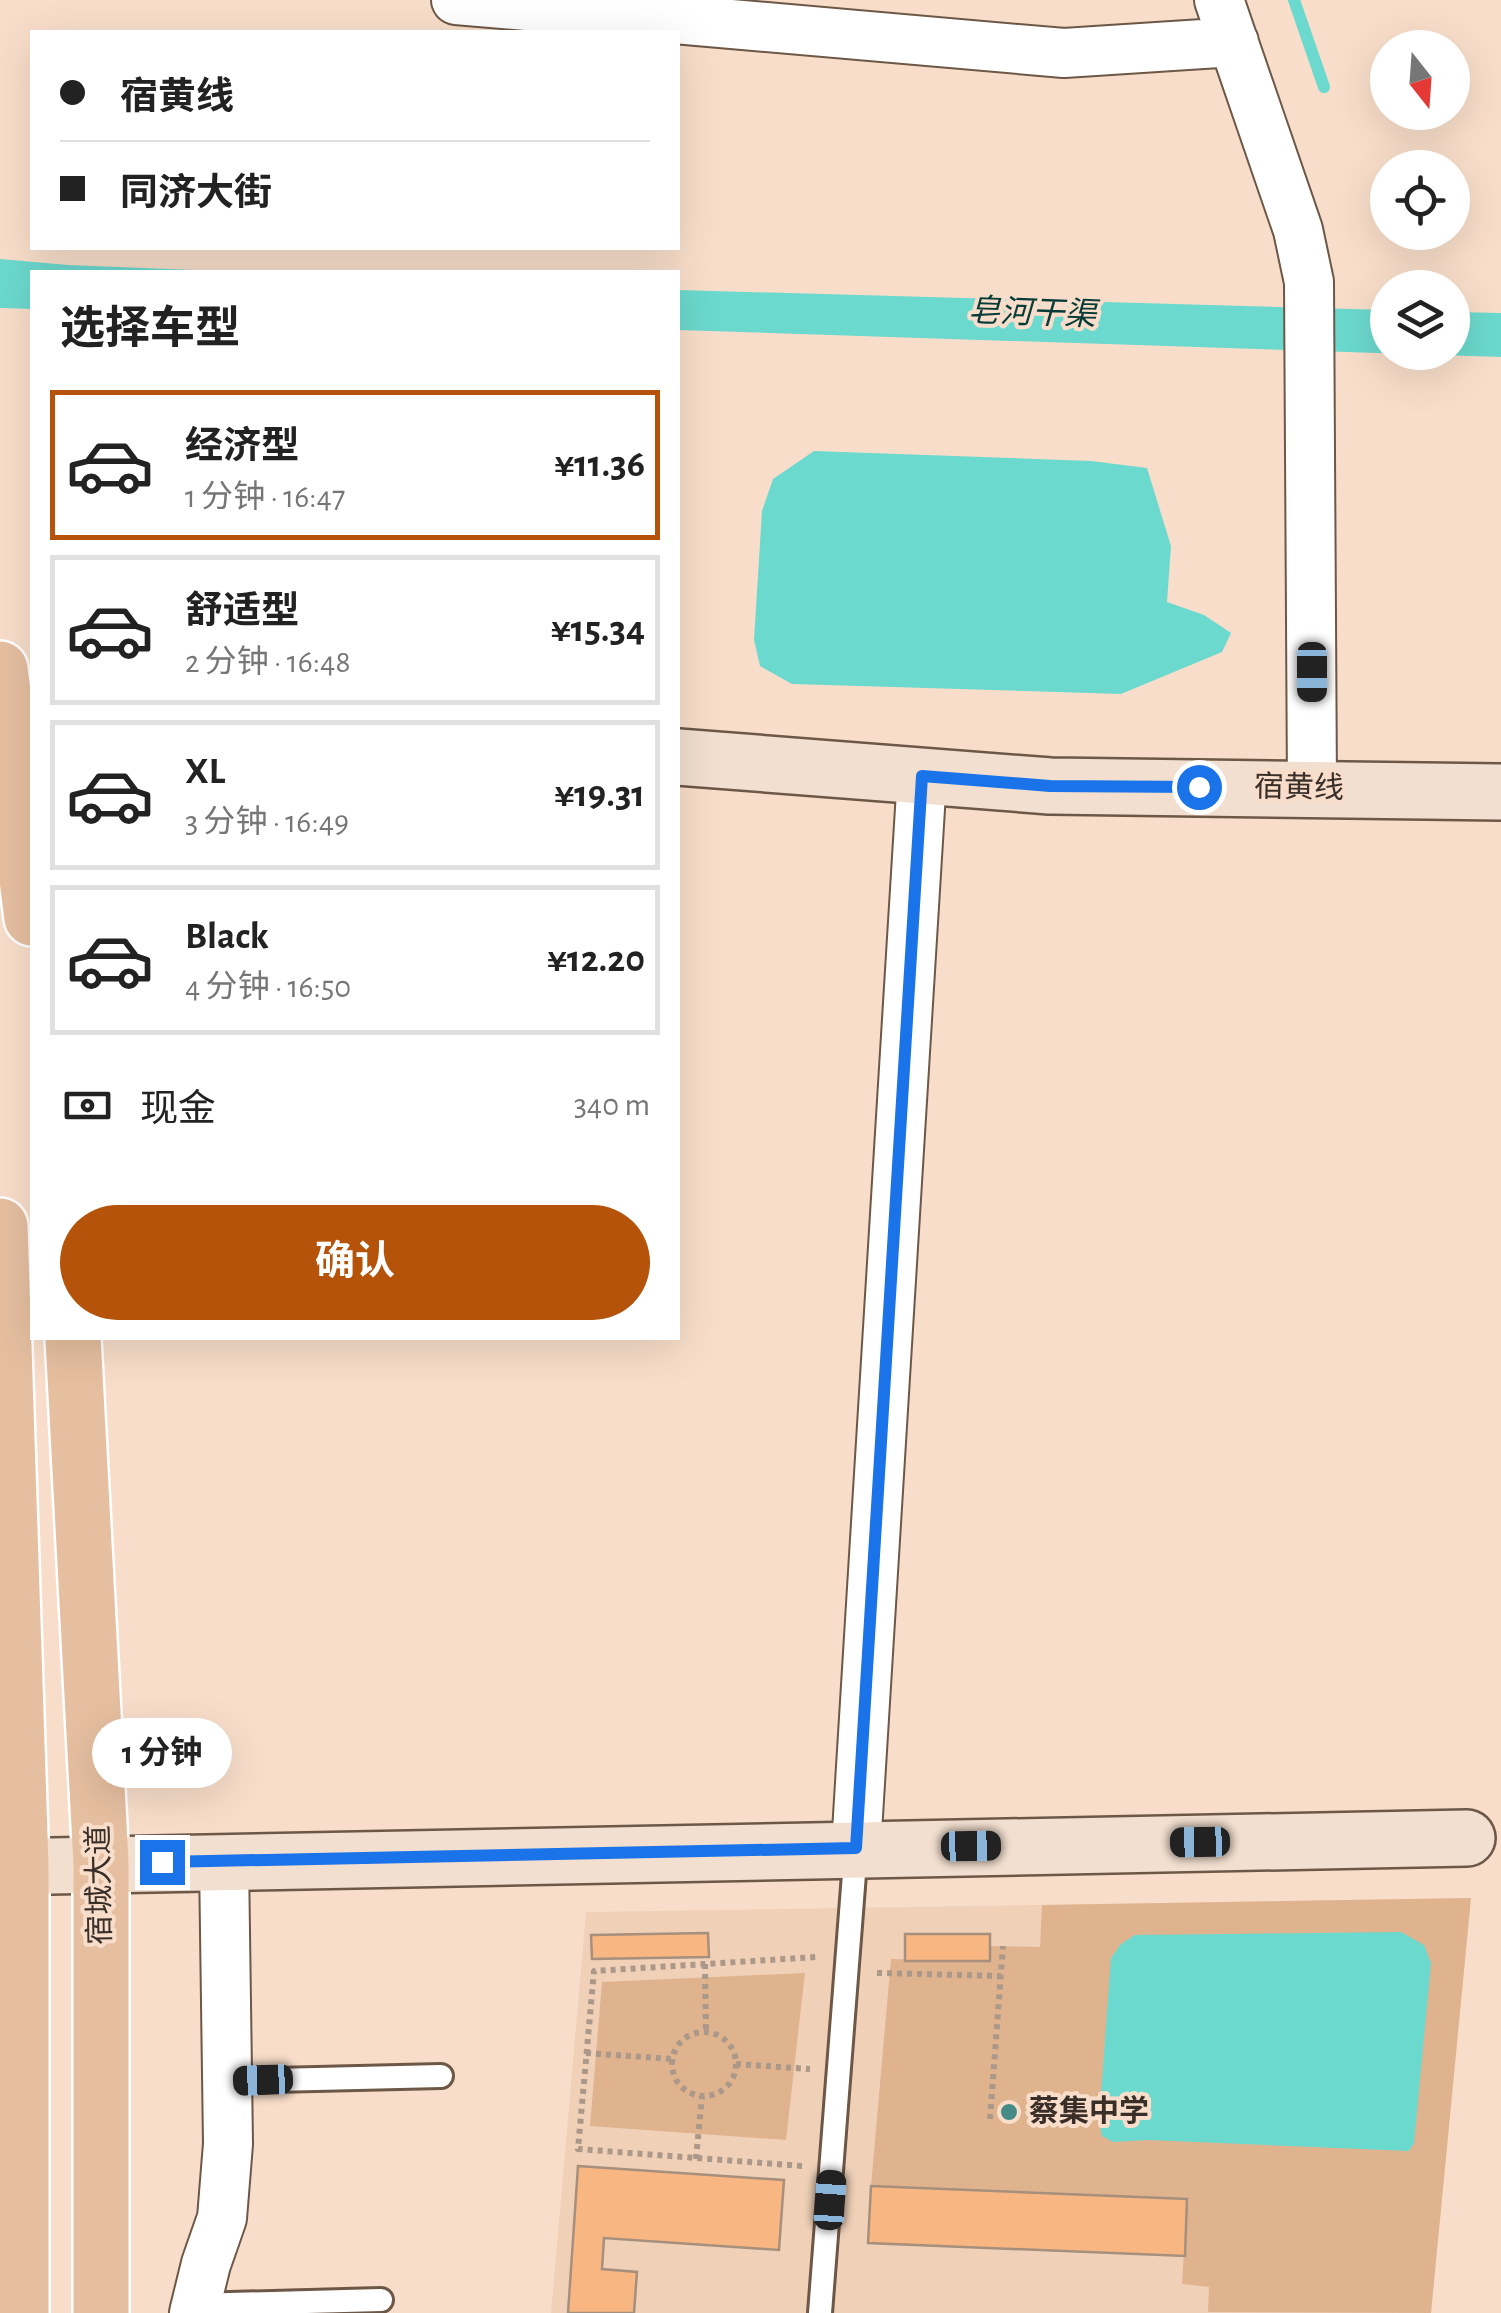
<!DOCTYPE html>
<html lang="zh">
<meta charset="utf-8">
<style>
body{margin:0;font-family:"Alegreya Sans","Noto Sans SC",sans-serif;background:#f6f6f6;color:#222;height:100vh;display:flex;flex-direction:column;font-size:38px;white-space:nowrap}
*{box-sizing:border-box;margin:0}
p{font-size:32px;color:#767676}
.icon{flex:none;width:55px;height:55px;fill:none;stroke:currentColor;stroke-width:2;stroke-linecap:round;stroke-linejoin:round}
.map{position:relative;flex:1;overflow:hidden}
.details{position:absolute;left:30px;top:270px;width:650px;height:1070px;display:flex;flex-direction:column;background:#fff;border-radius:0px;box-shadow:0 10px 40px #0002}
.details>*{flex:none}
.hud{position:absolute;left:30px;top:30px;width:650px;height:220px;border-radius:0px;box-shadow:0 10px 40px #0002;display:grid;align-content:center;height:220px;padding:0 30px;background:#fff}
.needle{width:65px;rotate:163deg}
.buttons{position:absolute;left:1370px;top:30px;display:grid;gap:20px}
.buttons a{display:grid;place-items:center;width:100px;height:100px;border-radius:50%;background:#fff;box-shadow:0 10px 40px #0002;font-size:50px}
.end{position:absolute;width:45px;height:45px;margin:-22px;border:12px solid #1a73e8;background:#fff;box-shadow:0 0 0 5px #fff}
.from{border-radius:50%}
.bubble{position:absolute;height:70px;border-radius:35px;background:#fff;box-shadow:0 10px 40px #0002;font-size:32px;font-weight:700;line-height:70px;text-align:center}
.car{position:absolute;width:30px;height:60px;margin:-30px -15px;border-radius:12px;box-shadow:0 0 8px 2px #0007;background:linear-gradient(#222 24%,#8ab4d8 0 40%,#222 0 76%,#8ab4d8 0 86%,#222 0)}
.hud b{display:flex;align-items:center;gap:35px;height:95px;font-size:38px}
.hud b+b{border-top:2px solid #e0e0e0}
.hud i{width:25px;height:25px;background:#222}
ul{padding:0;list-style:none}
li{display:flex;align-items:center;gap:30px;height:150px;margin:0 20px 15px;padding:0 10px;border:5px solid #e0e0e0;border-radius:0px}
li div{flex:1}
li b{display:block;font-size:38px}
li em{font-style:normal;font-weight:700}
li.selected{border-color:#b45309}
li>.icon{width:90px;height:90px;stroke-width:1.5}
h2{padding:0 30px;font-size:45px;line-height:120px}
.pay{display:flex;align-items:center;gap:25px;height:110px;padding:0 30px;font-size:38px}
.pay p{margin-inline-start:auto}
.action{display:flex;gap:20px;margin-top:auto;padding:20px 30px}
.action a{flex:1;height:115px;border-radius:60px;background:#b45309;color:#fff;font-size:40px;font-weight:700;line-height:115px;text-align:center}
.map>svg:first-child{display:block}
.built{fill:#f0d1b8}
.green{fill:#e0b38f}
.water{fill:#6cd9ce}
.lines{fill:none;stroke-linecap:round;stroke-linejoin:round}
.stream{stroke:#6cd9ce;stroke-width:12}
.building{fill:#f8b782;stroke:#a68f7c;stroke-width:2.5}
.lane-casing{stroke:#6d5746;stroke-width:28}
.street-casing{stroke:#6d5746;stroke-width:52}
.secondary-casing{stroke:#6d5746;stroke-width:60}
.primary-casing{stroke:#fff;stroke-width:60}
.path{stroke:#ab9889;stroke-width:6;stroke-dasharray:5 5;stroke-linecap:butt}
.lane{stroke:#fff;stroke-width:22}
.street{stroke:#fff;stroke-width:48}
.secondary{stroke:#f2dfcf;stroke-width:55}
.primary{stroke:#e6bfa0;stroke-width:55}
.route{stroke:#1a73e8;stroke-width:12}
.poi-dot{fill:#468c86;stroke:#f8deca;stroke-width:4}
.labels{text-anchor:middle;dominant-baseline:central;stroke-width:8;stroke-linejoin:round;paint-order:stroke}
.street-label{font-size:30px;fill:#392f28;stroke:#f8deca}
.poi-label{font-size:30px;font-weight:bold;fill:#392f28;stroke:#f8deca;text-anchor:start}
.water-label{font-size:32px;font-style:italic;fill:#063b37;stroke:#f8deca}
</style>
<div class="map">
<svg width="1501" height="2313" viewBox="0 0 1501 2313">
<rect width="100%" height="100%" fill="#f8deca"/>
<!-- built -->
<path class="built" d="M1471 1898 1431 2313H551L586 1912Z"/>
<!-- green -->
<path class="green" d="M1471 1898 1431 2313 1208 2312 1209 2287 1182 2284 1187 2199 871 2186 891 1959 989 1961 990 1946 1040 1947 1042 1905Z
M805 1973 786 2140 590 2126 602 1982Z"/>
<!-- water -->
<path class="water" d="M0 259 68 265 244 272H32V309L3 308H0Z
M678 290 1387 310 1388 352H1452L1453 312 1501 313V357L678 330Z
M814 451 1091 461 1147 468 1171 546 1167 602 1204 615 1231 633 1222 652 1121 694 792 684 760 666 754 640 762 511 773 479Z
M1401 1932 1424 1945 1431 1963 1414 2143 1409 2151 1148 2140 1113 2142 1102 2136 1099 2121 1111 1958 1121 1944 1135 1935Z"/>
<g class="lines">
<!-- stream -->
<path class="stream" d="M1294 0 1324 87"/>
</g>
<!-- building -->
<path class="building" d="M708 1933 709 1957 592 1959 591 1935Z
M905 1934H990V1961H905Z
M578 2166 784 2180 779 2250 604 2238 602 2269 637 2272 634 2313H568Z
M871 2186 1187 2199 1185 2256 868 2243Z"/>
<g class="lines">
<!-- lane casing -->
<g class="lane-casing">
<path id="lane" d="M228 2081 441 2076
M195 2305 381 2300
M820 2313 856 1848"/>
</g>
<!-- street casing -->
<g class="street-casing">
<path id="street" d="M456 0 1064 53 1234 42
M1219 0 1298 230 1309 282 1312 788
M856 1848 922 776
M194 2313 206 2264 222 2218 228 2144 224 1861"/>
</g>
<!-- secondary casing -->
<g class="secondary-casing">
<path id="secondary" d="M678 757 1050 786 1501 792
M0 1867 1467 1838"/>
</g>
<!-- primary casing -->
<g class="primary-casing">
<path id="primary" d="M0 669 32 918
M0 1226 21 1866V2313
M73 1338 101 1863V2313"/>
</g>
<!-- path -->
<path class="path" d="M705 1964 706 2033
M877 1973 1001 1976
M672 2064a32 32 0 1 1 64 0a32 32 0 1 1-64 0Z
M586 2053 672 2059
M736 2064 810 2069
M990 2119 1003 1946
M696 2159 702 2096
M802 2166 578 2149 594 1971 817 1957"/>
<!-- lane -->
<use href="#lane" class="lane"/>
<!-- street -->
<use href="#street" class="street"/>
<!-- secondary -->
<use href="#secondary" class="secondary"/>
<!-- primary -->
<use href="#primary" class="primary"/>
</g>
<g class="lines">
<!-- route -->
<path class="route" d="M162 1862 856 1848 922 776 1050 786 1199 787"/>
</g>
<!-- markers -->
<circle class="poi-dot" cx="1009" cy="2112" r="10"/>
<g class="labels">
<!-- street labels -->
<g class="street-label">
<text transform="translate(1299 788) rotate(1)">宿黄线</text>
<text transform="translate(100 1885) rotate(-91)">宿城大道</text>
</g>
<!-- poi labels -->
<g class="poi-label">
<text x="1029" y="2112">蔡集中学</text>
</g>
<!-- water labels -->
<g class="water-label">
<text transform="translate(1032 313) rotate(2)">皂河干渠</text>
</g>
</g>
</svg>
<div class="buttons">
<a><svg class="needle" viewBox="-14 -14 28 28"><path d="M0-13l5 13h-10z" fill="#e53935"/><path d="M0 13l5-13h-10z" fill="#767676"/></svg></a>
<a><svg class="icon" aria-label="locate" viewBox="0 0 24 24"><circle cx="12" cy="12" r="6"/><path d="M12 2v4M12 18v4M2 12h4M18 12h4"/></svg></a>
<a><svg class="icon" aria-label="layers" viewBox="0 0 24 24"><path d="M12 4l9 5-9 5-9-5zM3 14l9 5 9-5"/></svg></a>
</div>
<i class="end from" style="left:1199px;top:787px"></i>
<i class="end" style="left:162px;top:1862px"></i>
<div class="bubble" style="left:92px;top:1718px;width:140px">1 分钟</div>
<i class="car" style="left:1312px;top:672px;rotate:180deg"></i>
<i class="car" style="left:1200px;top:1842px;rotate:269deg"></i>
<i class="car" style="left:971px;top:1846px;rotate:89deg"></i>
<i class="car" style="left:263px;top:2080px;rotate:268deg"></i>
<i class="car" style="left:830px;top:2200px;rotate:4deg"></i>
<div class="hud">
<b><i class="from"></i>宿黄线</b>
<b><i></i>同济大街</b>
</div>
<section class="details">
<h2>选择车型</h2>
<ul>
<li class="selected"><svg class="icon" aria-label="car" viewBox="0 0 24 24"><path d="M5 17H2v-5l4-1 3-4h7l3 4 3 1v5h-3M9 17h6M6 11h13"/><circle cx="7" cy="17" r="2"/><circle cx="17" cy="17" r="2"/></svg><div><b>经济型</b><p>1 分钟 · 16:47</p></div><em>¥11.36</em></li>
<li><svg class="icon" aria-label="car" viewBox="0 0 24 24"><path d="M5 17H2v-5l4-1 3-4h7l3 4 3 1v5h-3M9 17h6M6 11h13"/><circle cx="7" cy="17" r="2"/><circle cx="17" cy="17" r="2"/></svg><div><b>舒适型</b><p>2 分钟 · 16:48</p></div><em>¥15.34</em></li>
<li><svg class="icon" aria-label="car" viewBox="0 0 24 24"><path d="M5 17H2v-5l4-1 3-4h7l3 4 3 1v5h-3M9 17h6M6 11h13"/><circle cx="7" cy="17" r="2"/><circle cx="17" cy="17" r="2"/></svg><div><b>XL</b><p>3 分钟 · 16:49</p></div><em>¥19.31</em></li>
<li><svg class="icon" aria-label="car" viewBox="0 0 24 24"><path d="M5 17H2v-5l4-1 3-4h7l3 4 3 1v5h-3M9 17h6M6 11h13"/><circle cx="7" cy="17" r="2"/><circle cx="17" cy="17" r="2"/></svg><div><b>Black</b><p>4 分钟 · 16:50</p></div><em>¥12.20</em></li>
</ul>
<div class="pay"><svg class="icon" aria-label="cash" viewBox="0 0 24 24"><path d="M3 7h18v10H3z"/><circle cx="12" cy="12" r="2"/></svg>现金<p>340 m</p></div>
<div class="action"><a>确认</a></div>
</section>
</div>
